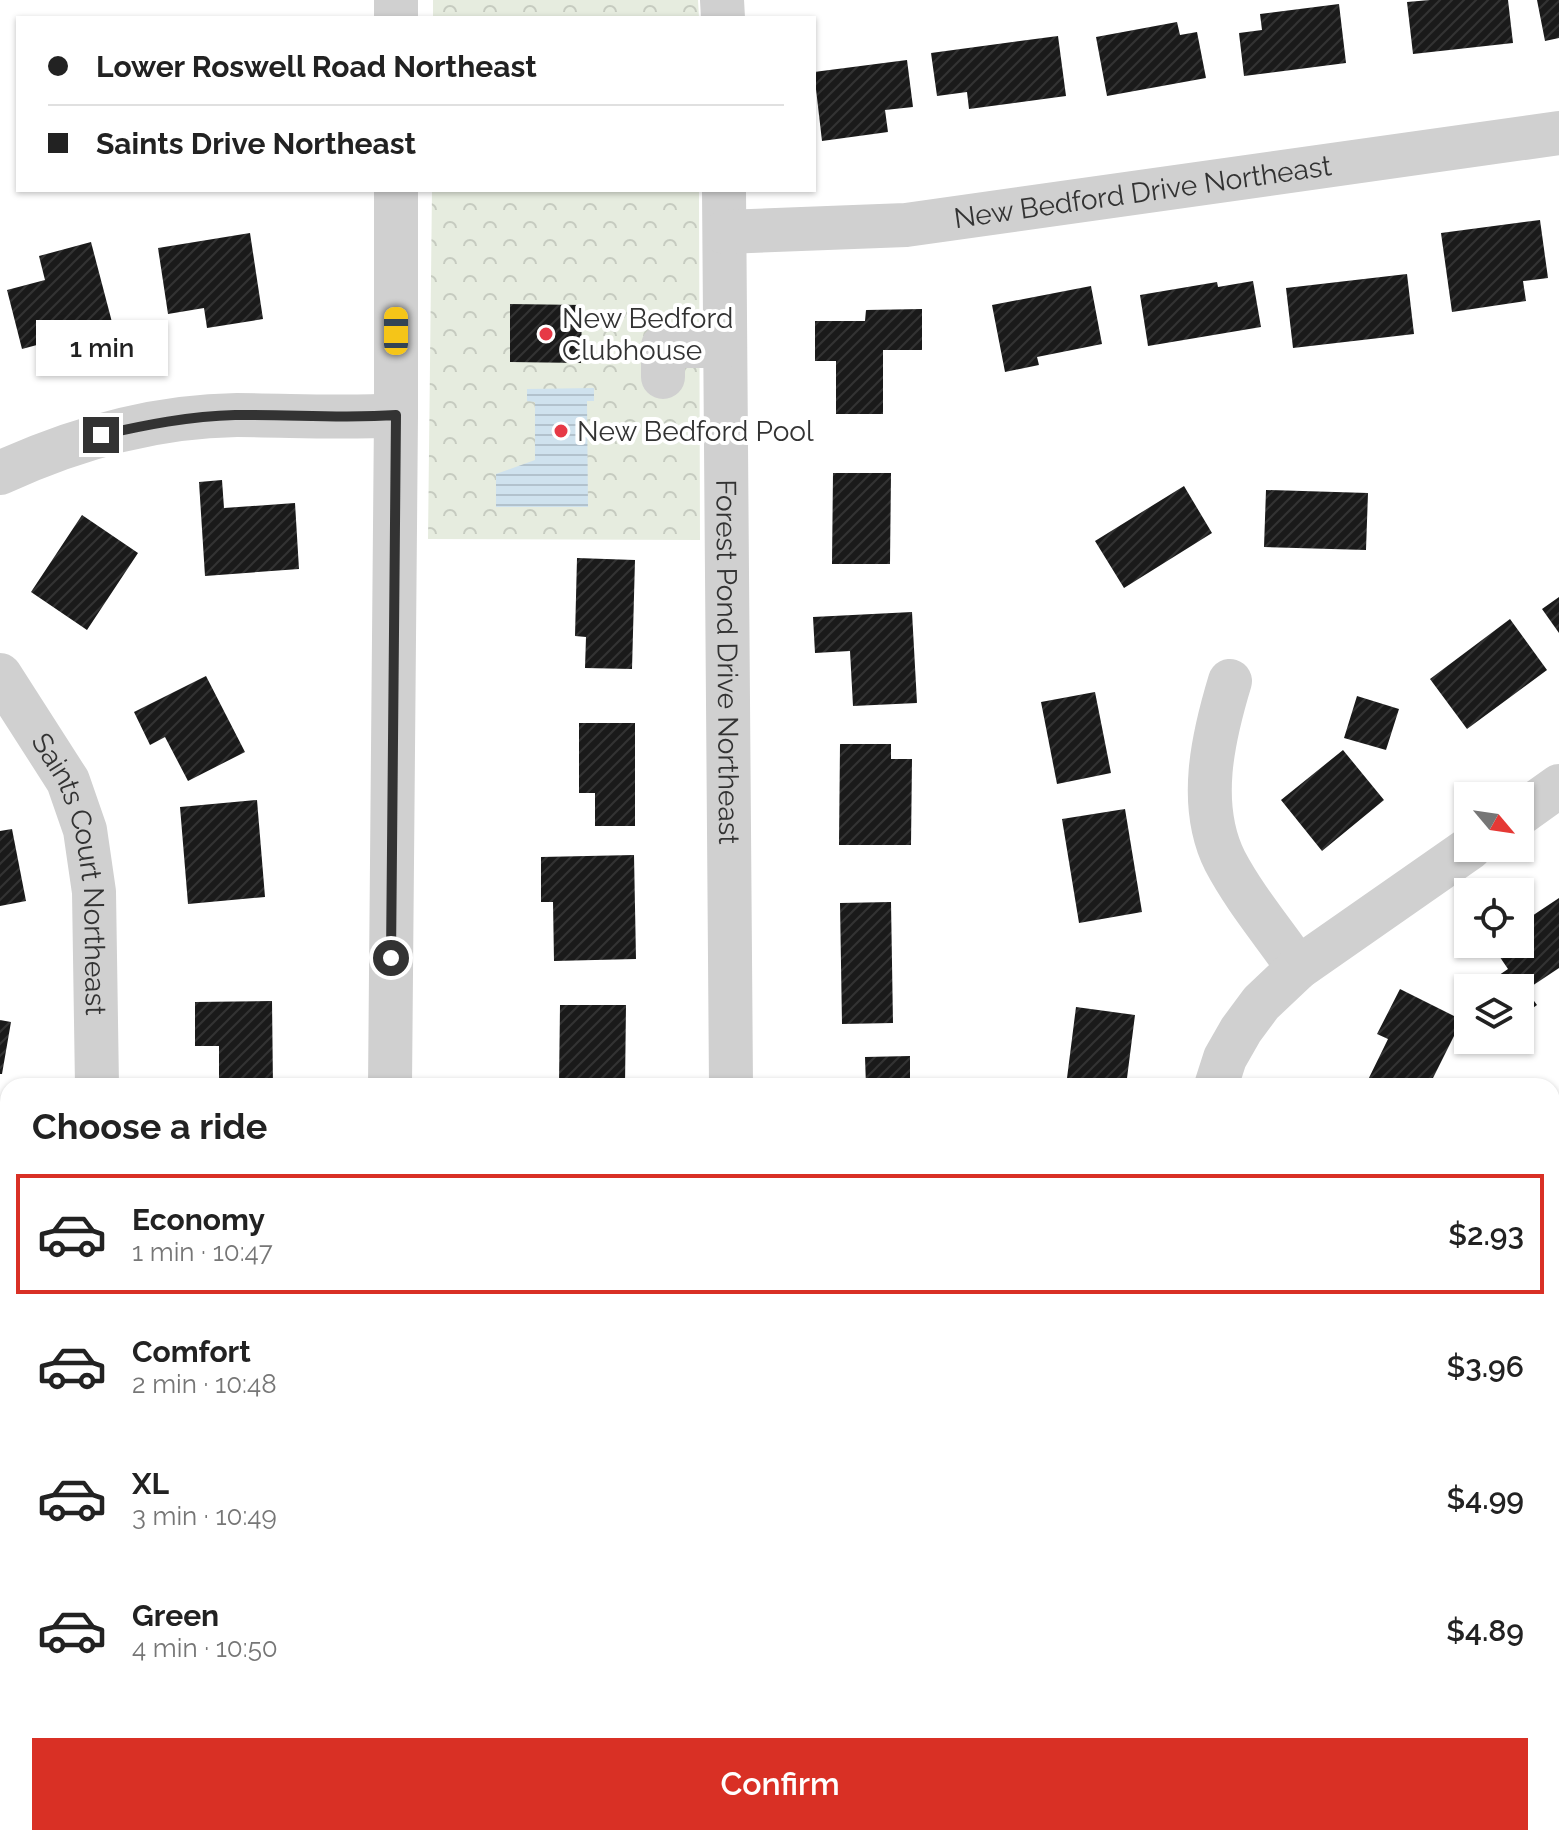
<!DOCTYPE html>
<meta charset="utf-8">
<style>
body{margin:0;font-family:Raleway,sans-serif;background:#f6f6f6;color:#222;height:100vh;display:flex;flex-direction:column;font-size:30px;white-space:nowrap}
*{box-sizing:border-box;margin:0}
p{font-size:26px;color:#767676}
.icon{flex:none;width:44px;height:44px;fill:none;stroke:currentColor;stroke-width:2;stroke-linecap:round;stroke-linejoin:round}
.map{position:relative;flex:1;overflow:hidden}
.sheet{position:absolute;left:0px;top:1078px;width:1560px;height:768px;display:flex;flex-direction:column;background:#fff;border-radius:24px 24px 0 0;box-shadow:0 2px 6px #0004}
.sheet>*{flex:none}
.banner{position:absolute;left:16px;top:16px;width:800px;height:176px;border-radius:0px;box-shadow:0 2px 6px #0004;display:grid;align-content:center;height:176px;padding:0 32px;background:#fff}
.needle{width:52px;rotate:119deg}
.fabs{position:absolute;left:1454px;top:782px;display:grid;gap:16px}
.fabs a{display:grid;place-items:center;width:80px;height:80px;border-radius:0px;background:#fff;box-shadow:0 2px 6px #0004;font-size:40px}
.end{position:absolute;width:36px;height:36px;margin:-18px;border:10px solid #333;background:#fff;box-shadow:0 0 0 4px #fff}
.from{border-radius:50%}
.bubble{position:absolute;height:56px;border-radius:0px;background:#fff;box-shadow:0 2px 6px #0004;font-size:26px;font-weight:600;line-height:56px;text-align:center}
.car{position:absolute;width:24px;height:48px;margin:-24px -12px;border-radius:10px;box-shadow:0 0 6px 2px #0007;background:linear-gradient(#f5c518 24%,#345 0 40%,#f5c518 0 76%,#345 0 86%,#f5c518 0)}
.banner b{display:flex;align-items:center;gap:28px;height:76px;font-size:30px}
.banner b+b{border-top:2px solid #e0e0e0}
.banner i{width:20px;height:20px;background:#222}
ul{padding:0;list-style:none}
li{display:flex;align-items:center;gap:24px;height:120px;margin:0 16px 12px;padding:0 16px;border:4px solid transparent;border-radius:0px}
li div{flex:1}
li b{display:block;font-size:30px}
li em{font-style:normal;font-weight:600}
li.active{border-color:#d93025}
li>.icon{width:72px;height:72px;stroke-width:1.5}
h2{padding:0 32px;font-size:36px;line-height:96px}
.primary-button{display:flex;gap:16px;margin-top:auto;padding:16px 32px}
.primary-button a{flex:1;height:92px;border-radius:0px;background:#d93025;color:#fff;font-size:32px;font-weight:600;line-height:92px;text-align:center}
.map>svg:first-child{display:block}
.forest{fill:url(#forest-crowns)}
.water{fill:url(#water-rules)}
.building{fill:url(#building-hatch)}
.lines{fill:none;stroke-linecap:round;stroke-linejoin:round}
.minor{stroke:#d0d0d0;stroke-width:44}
.route{stroke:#333;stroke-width:10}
.poi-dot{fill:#e63946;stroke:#fff;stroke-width:3}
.labels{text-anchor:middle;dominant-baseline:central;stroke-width:8;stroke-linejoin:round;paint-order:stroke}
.street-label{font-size:28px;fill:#333;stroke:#fff}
.poi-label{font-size:28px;fill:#333;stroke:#fff;text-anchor:start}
</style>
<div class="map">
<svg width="1559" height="1846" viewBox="0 0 1559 1846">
<defs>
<pattern id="forest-crowns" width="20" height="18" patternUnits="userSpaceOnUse" patternTransform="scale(2)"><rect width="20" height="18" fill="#e6ecdf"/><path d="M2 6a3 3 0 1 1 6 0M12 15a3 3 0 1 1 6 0" fill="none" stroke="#c6cbc0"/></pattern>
<pattern id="water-rules" width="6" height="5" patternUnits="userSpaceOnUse" patternTransform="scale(2)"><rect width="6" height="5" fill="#cfe2ee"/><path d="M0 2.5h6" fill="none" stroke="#b2c2cd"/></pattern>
<pattern id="building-hatch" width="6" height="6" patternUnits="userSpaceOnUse" patternTransform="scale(2)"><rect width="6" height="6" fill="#1a1a1a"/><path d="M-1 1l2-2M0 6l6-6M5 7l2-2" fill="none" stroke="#333"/></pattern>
</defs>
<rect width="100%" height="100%" fill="#fff"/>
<!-- forest -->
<path class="forest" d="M433 0H698L699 18H433Z
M432 190H699L700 540 428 539Z"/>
<!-- water -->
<path class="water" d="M594 388V401H587L588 507H496V474L535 460V402L527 401V389Z
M1342 1838H1538V1846H1341Z"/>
<!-- building -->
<path class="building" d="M1430 0H1508L1513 43 1413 54 1407 2Z
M1537 0H1559V38L1545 41Z
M1339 4 1346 63 1244 76 1239 33 1262 30 1260 14Z
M1177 22 1180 35 1197 32 1206 78 1107 96 1096 37Z
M1058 36 1066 96 969 109 967 92 937 96 931 53Z
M907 60 913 107 885 110 888 132 822 141 814 72Z
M1540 220 1548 278 1523 281 1526 301 1452 312 1441 233Z
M250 233 263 319 207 328 204 308 168 314 158 248Z
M91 242 118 345 80 355 74 335 22 349 7 290 45 280 39 256Z
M1407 274 1414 334 1293 348 1286 288Z
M1253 281 1261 327 1148 346 1140 295 1217 282 1218 287Z
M1091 286 1102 344 1037 357 1039 365 1005 372 992 305Z
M510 304 582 305 581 363 510 362Z
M922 309V350H883V414H836V361H815V321H865L866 310Z
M833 473H891L890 564H832Z
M222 480 224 508 295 503 299 569 205 576 199 482Z
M1184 486 1212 533 1124 588 1095 541Z
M1266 490 1368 493 1366 550 1264 547Z
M82 515 138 553 87 630 31 592Z
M577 558 635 560 632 669 585 668 586 637 575 636Z
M1559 597V633L1542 609Z
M912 612 917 703 853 706 850 651 815 653 813 617Z
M1510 619 1547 670 1467 729 1430 679Z
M206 676 245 752 188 781 165 737 150 745 134 712Z
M1095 692 1111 773 1057 784 1041 702Z
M1357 696 1399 709 1386 750 1344 738Z
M579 723H635V826H595V793H579Z
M840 744H891V759H912L911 845H839Z
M1343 750 1384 800 1322 851 1281 800Z
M257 800 265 897 188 904 180 807Z
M1125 809 1142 912 1079 923 1062 819Z
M12 829 26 901 0 906V831Z
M634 855 636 959 554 961 553 902H541V857Z
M1559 898V968L1526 990 1537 1005 1520 1017V988H1480L1508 969 1491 944H1520V924Z
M891 902 893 1023 842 1024 840 903Z
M1400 989 1462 1020 1429 1086H1365L1388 1039 1377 1034Z
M272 1001 273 1086H219V1046H195V1002Z
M560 1005H626L625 1086H559Z
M1076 1007 1135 1015 1126 1086H1066Z
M0 1020 11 1022 2 1074H0Z
M910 1056V1086H866L865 1057Z
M0 1269 8 1272V1365L0 1362Z
M1559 1338V1370L1552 1362V1344Z
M1559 1385V1425L1552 1417V1392Z
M1552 1718 1559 1722V1804L1552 1799Z
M7 1773H8V1808L0 1806Z
M863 1838H970L983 1846H858Z"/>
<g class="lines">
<!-- minor -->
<g class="minor">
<path d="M722 0 723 18"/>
<path d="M396 18V0"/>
<path id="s1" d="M724 190 731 1086"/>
<path id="s2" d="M725 232 906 225 1559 133"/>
<path d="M663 377V346H725"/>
<path d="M0 473C74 439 155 416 237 415 290 415 343 419 396 415"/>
<path id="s3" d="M0 675 68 781 85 830 94 892 97 1086"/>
<path d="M1230 681C1213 737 1197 805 1225 861 1245 899 1274 933 1298 968"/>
<path d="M1520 814 1559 786"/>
<path d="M390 1086 396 415V190"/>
<path d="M1216 1086 1225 1058 1241 1030 1261 1003 1298 968 1470 848"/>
<path d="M0 1446 8 1450"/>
<path d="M1552 1571 1559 1579"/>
<path d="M370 1838V1846"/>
<path d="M408 1838V1846"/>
<path d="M1117 1838 1125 1846"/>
</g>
</g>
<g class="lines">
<!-- route -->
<path class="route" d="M101 435C145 425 190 416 235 415 289 414 342 419 396 415L391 958"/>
</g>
<!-- markers -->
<g class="poi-dot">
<circle cx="546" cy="334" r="8"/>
<circle cx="561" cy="431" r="8"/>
</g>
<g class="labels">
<!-- street labels -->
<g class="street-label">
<text stroke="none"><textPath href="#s2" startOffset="420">New Bedford Drive Northeast</textPath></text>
<text stroke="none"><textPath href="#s1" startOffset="472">Forest Pond Drive Northeast</textPath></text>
<text stroke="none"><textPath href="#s3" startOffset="218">Saints Court Northeast</textPath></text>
</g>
<!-- poi labels -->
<g class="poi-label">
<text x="562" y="318">New Bedford<tspan x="562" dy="32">Clubhouse</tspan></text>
<text x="577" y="431">New Bedford Pool</text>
</g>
</g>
</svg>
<div class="fabs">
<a><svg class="needle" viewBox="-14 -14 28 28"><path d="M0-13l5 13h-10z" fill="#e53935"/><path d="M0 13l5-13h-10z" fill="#767676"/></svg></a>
<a><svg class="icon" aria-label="locate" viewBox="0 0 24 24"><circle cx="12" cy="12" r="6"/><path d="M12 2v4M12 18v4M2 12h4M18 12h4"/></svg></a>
<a><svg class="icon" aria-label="layers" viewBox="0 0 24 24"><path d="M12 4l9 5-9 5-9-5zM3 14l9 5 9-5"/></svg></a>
</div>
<i class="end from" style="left:391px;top:958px"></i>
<i class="end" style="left:101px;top:435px"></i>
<div class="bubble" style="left:36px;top:320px;width:132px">1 min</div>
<i class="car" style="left:396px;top:331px;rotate:0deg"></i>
<div class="banner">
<b><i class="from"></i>Lower Roswell Road Northeast</b>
<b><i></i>Saints Drive Northeast</b>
</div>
<section class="sheet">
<h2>Choose a ride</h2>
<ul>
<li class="active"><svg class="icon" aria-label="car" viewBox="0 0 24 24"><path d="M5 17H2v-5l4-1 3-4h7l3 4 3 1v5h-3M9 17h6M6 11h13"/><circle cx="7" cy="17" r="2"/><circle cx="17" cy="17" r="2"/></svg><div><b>Economy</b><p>1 min · 10:47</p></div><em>$2.93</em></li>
<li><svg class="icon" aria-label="car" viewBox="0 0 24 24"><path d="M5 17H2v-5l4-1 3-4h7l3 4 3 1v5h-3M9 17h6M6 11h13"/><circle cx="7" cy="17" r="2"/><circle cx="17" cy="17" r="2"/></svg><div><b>Comfort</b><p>2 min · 10:48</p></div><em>$3.96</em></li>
<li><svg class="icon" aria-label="car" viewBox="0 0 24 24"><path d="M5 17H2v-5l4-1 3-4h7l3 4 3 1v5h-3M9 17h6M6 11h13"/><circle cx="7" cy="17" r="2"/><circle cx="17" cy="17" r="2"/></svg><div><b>XL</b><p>3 min · 10:49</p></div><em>$4.99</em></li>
<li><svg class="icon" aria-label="car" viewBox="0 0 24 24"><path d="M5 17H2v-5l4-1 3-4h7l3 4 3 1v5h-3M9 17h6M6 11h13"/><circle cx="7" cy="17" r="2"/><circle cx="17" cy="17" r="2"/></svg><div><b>Green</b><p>4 min · 10:50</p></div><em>$4.89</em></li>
</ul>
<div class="primary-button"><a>Confirm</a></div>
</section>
</div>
